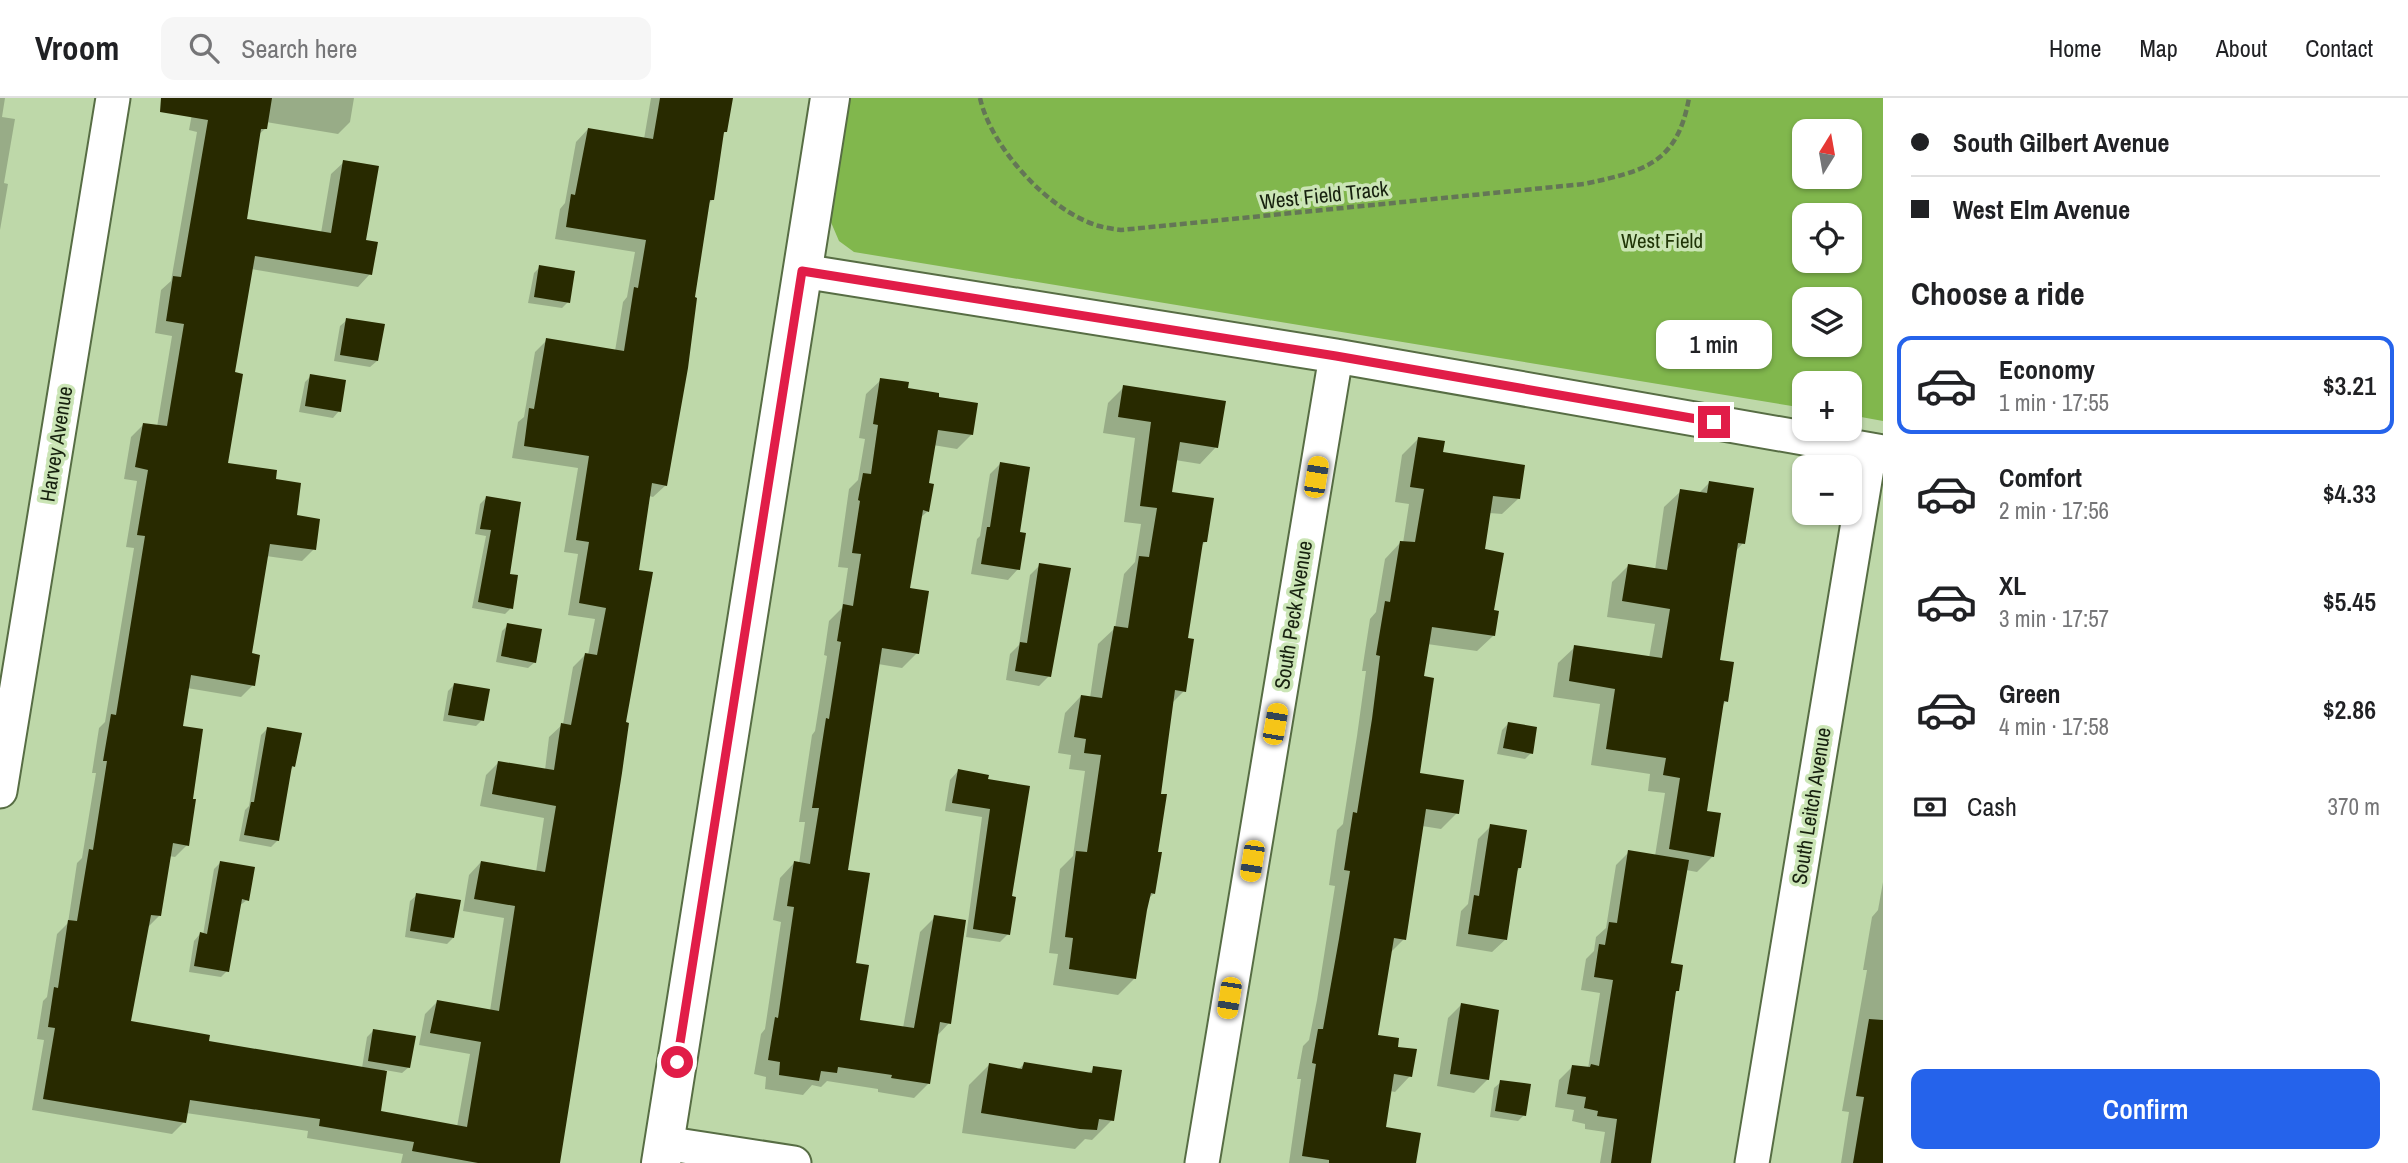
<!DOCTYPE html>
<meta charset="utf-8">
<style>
body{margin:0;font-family:"Archivo Narrow",sans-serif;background:#f6f6f6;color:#202124;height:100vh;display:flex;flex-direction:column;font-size:26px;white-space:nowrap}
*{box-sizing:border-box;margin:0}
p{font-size:23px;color:#757577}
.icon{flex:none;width:38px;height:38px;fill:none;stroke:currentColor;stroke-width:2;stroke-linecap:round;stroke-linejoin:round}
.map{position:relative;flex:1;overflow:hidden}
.details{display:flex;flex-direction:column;background:#fff;width:525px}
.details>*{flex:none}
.top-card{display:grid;align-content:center;height:154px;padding:0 28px;background:#fff}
.needle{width:46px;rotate:11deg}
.fabs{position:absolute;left:1792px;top:21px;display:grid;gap:14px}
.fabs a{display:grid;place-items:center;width:70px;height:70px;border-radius:14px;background:#fff;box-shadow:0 2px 5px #0004;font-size:35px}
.end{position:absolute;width:32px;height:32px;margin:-16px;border:9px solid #e11d48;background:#fff;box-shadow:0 0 0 4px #fff}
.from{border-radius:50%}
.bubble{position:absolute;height:49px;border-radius:14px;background:#fff;box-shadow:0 2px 5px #0004;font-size:23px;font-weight:600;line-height:49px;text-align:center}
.car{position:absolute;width:21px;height:42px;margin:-21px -10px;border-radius:9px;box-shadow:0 0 5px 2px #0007;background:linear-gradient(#f5c518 24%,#345 0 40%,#f5c518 0 76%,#345 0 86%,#f5c518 0)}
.top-card b{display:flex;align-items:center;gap:24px;height:66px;font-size:26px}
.top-card b+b{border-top:2px solid #e0e0e0}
.top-card i{width:18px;height:18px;background:#202124}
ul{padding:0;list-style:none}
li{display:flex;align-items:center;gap:21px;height:98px;margin:0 14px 10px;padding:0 14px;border:4px solid transparent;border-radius:14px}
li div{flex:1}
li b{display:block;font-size:26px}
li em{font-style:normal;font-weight:600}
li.on{border-color:#2563eb}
li>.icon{width:63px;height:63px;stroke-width:1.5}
h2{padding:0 28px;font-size:32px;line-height:84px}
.pay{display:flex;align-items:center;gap:18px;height:77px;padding:0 28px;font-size:26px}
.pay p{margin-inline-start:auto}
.primary-button{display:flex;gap:14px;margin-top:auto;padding:14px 28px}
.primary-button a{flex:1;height:80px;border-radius:14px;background:#2563eb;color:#fff;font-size:28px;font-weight:600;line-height:80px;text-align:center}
header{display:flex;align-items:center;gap:42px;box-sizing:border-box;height:98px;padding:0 35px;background:#fff;border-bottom:2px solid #e0e0e0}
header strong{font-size:33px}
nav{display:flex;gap:38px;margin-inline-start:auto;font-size:24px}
.search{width:490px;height:63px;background:#f6f6f6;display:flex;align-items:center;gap:18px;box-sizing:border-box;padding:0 24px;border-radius:14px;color:#757577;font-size:26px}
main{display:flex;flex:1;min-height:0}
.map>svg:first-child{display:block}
.green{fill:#81b74d;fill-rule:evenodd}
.shadow{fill:#0003}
.building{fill:#282a00}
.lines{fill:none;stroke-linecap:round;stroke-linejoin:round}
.minor-casing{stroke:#576d44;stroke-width:37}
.tertiary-casing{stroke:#576d44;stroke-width:42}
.path{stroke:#647656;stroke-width:4.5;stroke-dasharray:7 3.5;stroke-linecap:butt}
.minor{stroke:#fff;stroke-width:33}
.tertiary{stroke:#fff;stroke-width:38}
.route{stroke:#e11d48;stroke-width:9}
.labels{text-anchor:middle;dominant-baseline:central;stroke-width:7;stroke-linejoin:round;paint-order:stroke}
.street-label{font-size:21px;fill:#17210f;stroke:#cbe5b6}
.park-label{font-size:21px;fill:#203507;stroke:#cbe5b6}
</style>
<header>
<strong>Vroom</strong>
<div class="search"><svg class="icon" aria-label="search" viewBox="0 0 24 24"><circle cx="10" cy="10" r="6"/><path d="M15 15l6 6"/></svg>Search here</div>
<nav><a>Home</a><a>Map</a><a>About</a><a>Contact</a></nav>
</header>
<main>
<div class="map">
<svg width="1883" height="1065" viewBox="0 0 1883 1065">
<rect width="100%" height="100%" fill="#bed8a9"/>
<!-- green -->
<path class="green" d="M850 0H1883V323L1850 317V285H1804V310L854 154 839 143 830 122ZM1804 33H1850V79H1804ZM1804 117H1850V163H1804ZM1804 201H1850V247H1804Z"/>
<!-- shadow -->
<path class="shadow" d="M0 0H5L2 19 15 21 4 85 8 86 0 132Z
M195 0H354L350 24 338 36 266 24 265 31 258 37 245 123 321 135 331 76 344 64 370 176 358 189 251 171 233 276 226 367 274 382 314 451 302 463 266 458 250 557 253 587 241 599 187 590 181 629 187 747 175 759 169 758 159 818 147 830 129 924 207 944 362 970 367 939 373 933 409 969 402 975 385 972 379 1015 457 1029 470 956 419 947 425 916 437 904 490 913 504 820 463 813 469 777 481 764 536 774 544 720 480 708 486 677 498 665 545 672 549 639 563 626 573 569 585 557H588L595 521 568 517 578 456 564 454 578 370 512 360 518 324 524 319 535 254 547 242 615 253 623 204 627 199 635 154 555 141 560 111 565 105 576 44 588 31 644 41 651 0H731L726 33 722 37 712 102 708 106 666 387 653 399 649 398 637 473 624 626 558 1065H401L403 1056 307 1040 308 1033 186 1015 184 1024 172 1036 32 1012 44 942 37 941 43 903 47 899 57 836 68 825 77 765 82 760 96 675H92L99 630 105 624 134 450 126 449 137 383 124 381 131 339 144 326 157 329 172 238 155 235 161 192 171 183 197 34 189 32Z
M540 169 568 204 562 210 528 205 534 175Z
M347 222 377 263 370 269 334 263 340 228Z
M311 278 339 313 333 320 299 314 305 284Z
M881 282 906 292 972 336 957 351 933 347 927 386 928 413 919 421 908 491 917 555 902 570 878 566 846 773 858 923 903 930 920 834 935 819 949 925 936 939 929 985 914 1000 878 994V991L827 983 821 989 812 987 803 997 765 991 766 979 754 976 761 936 765 931 781 824 773 822 780 780 794 765 799 766 805 724H799L812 637 815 633 827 558 824 557 829 523 842 510 848 470 838 469 849 391 858 382 865 341 859 340 866 296Z
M1124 289 1216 349 1200 366 1175 362 1170 396 1206 443 1201 448 1186 542 1184 593 1172 605 1159 697 1154 795 1148 801 1134 881 1118 897 1053 887 1058 856 1049 855 1060 771 1073 758 1085 673 1069 671 1071 657 1058 655 1065 615 1081 598 1090 600 1098 546 1115 530 1124 476 1135 464 1141 426 1124 424 1135 340 1103 335 1108 305Z
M1418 341 1518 401 1502 416 1489 415 1483 453 1492 514 1493 538 1477 553 1427 546 1422 580 1418 677 1457 715 1441 731 1422 728 1404 841 1389 856 1376 938 1396 950 1410 978 1395 994 1390 993 1384 1031 1415 1065H1289L1301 981H1297L1303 948 1309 942 1317 902 1335 788 1329 787 1337 732 1343 726 1357 638 1366 573H1362L1370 521 1376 514 1385 461 1400 445H1403L1409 406 1395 404 1402 357Z
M1000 366 1018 436V471L1008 482 971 476 977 441 980 438 990 376Z
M1709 385 1743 445 1735 454 1718 563 1726 603 1722 608 1705 714 1713 758 1697 774 1686 772 1669 866 1678 892 1674 896 1649 1065H1600L1605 1034 1585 1031V1026L1572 1023 1574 1012 1555 1009 1559 982 1572 969 1588 971 1600 895 1581 892 1586 861 1594 853 1596 839 1606 830 1616 767 1629 754 1655 758 1665 695 1648 693 1650 676 1591 667 1600 606 1553 599 1558 565 1575 549 1649 560 1655 526 1607 519 1612 484 1628 468 1655 472 1664 409 1681 393 1698 396Z
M486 400 508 477 511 510 505 516 472 510 486 438 475 436 480 406Z
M1040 467 1049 578 1039 588 1006 582 1010 556 1019 547 1030 477Z
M508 527 535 564 528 570 496 564 502 533Z
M454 587 482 622 476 628 443 623 448 593Z
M1508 626 1531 655 1525 661 1497 656 1502 632Z
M267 631 294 668 290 672 278 742 271 749 239 743 245 712 249 708 261 637Z
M958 673 987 678 1010 800 1008 836 1000 844 966 839 982 719 945 713 950 682Z
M1491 728 1520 770 1516 774 1506 841 1492 854 1456 848 1461 813 1468 806 1478 741Z
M220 765 247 802 239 808 227 873 221 879 189 874 194 843 200 836 203 837 214 771Z
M1883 784V1065H1841L1849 1014 1842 1013 1867 872H1863L1872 819 1878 812Z
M417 797 453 840 447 846 405 839 410 803Z
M1461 907 1488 981 1474 995 1437 988 1448 920Z
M1024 966 1088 976 1094 970 1112 1022 1092 1042 1085 1041 1075 1051 962 1035 969 987 989 967 1018 972Z
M1501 984 1524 1017 1518 1023 1490 1019 1494 990Z"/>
<!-- building -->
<path class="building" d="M161 0H272L267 31H261L247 121 331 135 343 62 379 68 366 142 378 144 372 177 255 158 235 274 243 276 228 365 277 372 276 381 301 385 297 417 320 421 316 452 270 446 252 555 260 557 255 588 191 577 183 628 203 631 193 701H196L189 748 173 745 161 818 151 817 131 923 210 937 209 943 387 973 381 1013 467 1029 481 944 430 935 437 902 499 913 515 808 474 801 481 763 545 774 556 708 492 696 498 663 554 672 561 625 571 627 585 555 597 557 606 510 579 505 589 444 576 442 589 358 524 348 529 310 534 311 546 240 624 253 634 189 638 190 646 142 566 129 571 96 575 97 588 30 653 41 660 0H733L727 34H724L714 102H710L695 199 697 200 688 270 667 388 652 385 639 472 653 474 626 624 629 625 622 675 560 1065H478L412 1053 414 1044 319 1028 320 1021 190 1002 186 1025 43 1001 55 930 48 929 54 889 58 890 68 822 77 823 89 751 93 752 107 663H103L111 616 116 617 145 438 137 437 148 372 135 369 143 325 167 328 184 226 166 223 173 178 181 179 208 22 160 14Z
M539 167 575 173 570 205 534 199Z
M346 220 385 226 378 263 340 257Z
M310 276 346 282 341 314 305 308Z
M880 280 909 284 908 290 939 295V299L978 305 973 337 938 332 929 385 934 386 929 414 923 412 910 490 929 493 919 556 882 550 848 772 870 775 856 865 869 867 860 922 914 930 934 817 966 822 951 926 940 924 930 986 891 980 892 977 838 969 837 975 821 973 819 983 779 977 780 964 768 962 775 919 778 920 794 809 787 808 794 763 810 766 819 710H812L826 620 829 621 841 544 837 543 843 506 853 508 861 456 852 455 860 403 858 402 863 375 871 376 878 327 873 326Z
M1123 287 1226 303 1218 350 1180 344 1172 394 1214 400 1207 444H1203L1188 540 1194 541 1186 594 1175 592 1161 696H1167L1158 754H1162L1155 796 1151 795 1147 812 1136 881 1069 871 1073 840 1065 839 1076 753 1087 754 1101 657 1084 655 1086 641 1074 639 1081 597 1102 600 1114 528 1128 530 1139 458 1149 459 1157 410 1140 408 1151 324 1118 319Z
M1418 339 1445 343 1443 354 1525 367 1520 401 1493 398 1485 451 1504 455 1494 512 1499 513 1495 538 1432 529 1424 578 1434 580 1420 675 1464 682 1459 716 1426 711 1406 842 1394 840 1378 937 1399 940 1398 949 1417 951 1412 979 1394 976 1386 1029 1421 1035 1416 1065H1329V1062L1302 1058 1316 966 1312 965 1318 931H1323L1339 841 1350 773 1344 772 1353 714 1357 715 1372 621 1380 558 1376 557 1385 503 1390 504 1400 443 1415 444 1424 391 1410 389Z
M1000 364 1030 369 1020 434 1026 435 1020 472 981 466 987 429H990Z
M1709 383 1754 390 1745 446 1738 445 1720 562 1734 564 1728 604 1724 603 1707 713 1721 715 1714 759 1669 751 1680 680 1663 677 1666 660 1606 651 1615 591 1569 583 1574 547 1662 560 1670 511 1622 503 1628 466 1667 472 1680 391 1707 395Z
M486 398 521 404 510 476 518 477 513 511 478 504 491 432 480 431Z
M1039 465 1071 470 1051 579 1015 573 1020 544 1027 545Z
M507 525 542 531 536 565 501 558Z
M454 585 490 591 484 623 448 617Z
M1508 624 1537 629 1533 656 1503 650Z
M267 629 302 635 295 669 292 668 279 743 244 737 251 704H254Z
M958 671 989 677 988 681 1030 688 1012 798 1016 799 1010 837 973 831 990 711 952 705Z
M1490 726 1527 732 1521 770H1518L1507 842 1468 836 1474 797 1479 798Z
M1628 752 1689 762 1671 865 1683 867 1679 893H1676L1651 1065H1611L1617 1021 1597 1018 1598 1013 1584 1010 1586 999 1567 996 1572 967 1590 969 1591 966 1599 968 1613 882 1594 879 1599 846 1605 847 1609 824 1617 825Z
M220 763 255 769 249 803 242 801 229 874 194 868 200 834 207 836Z
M416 795 461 802 454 840 410 833Z
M1461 905 1499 912 1489 982 1450 976Z
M1869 921 1883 922V1065H1853L1864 999 1856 998Z
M373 931 416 938 410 970 368 963Z
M1024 964 1092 975 1093 968 1122 972 1114 1023 1099 1021 1097 1032 1080 1031 981 1015 989 965 1022 971Z
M1500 982 1531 986 1526 1018 1495 1013Z"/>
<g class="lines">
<!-- minor casing -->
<g class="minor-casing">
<path id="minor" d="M802 173 1336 258 1883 354
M0 693 113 0
M664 1045 794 1065
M1202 1065 1336 258
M1752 1065 1870 352"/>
</g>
<!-- tertiary casing -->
<g class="tertiary-casing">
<path id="tertiary" d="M661 1065 830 0"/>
</g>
<!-- path -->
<path class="path" d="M980 0C991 50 1050 114 1099 128 1106 130 1114 131 1121 132L1584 86C1643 73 1677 67 1689 0"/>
<!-- minor -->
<use href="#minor" class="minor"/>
<!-- tertiary -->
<use href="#tertiary" class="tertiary"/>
</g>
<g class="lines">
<!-- route -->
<path class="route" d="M677 964 802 173 1336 258 1714 324"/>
</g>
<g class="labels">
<!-- street labels -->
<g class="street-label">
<text transform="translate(1324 97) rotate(-6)">West Field Track</text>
<text transform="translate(56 346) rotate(-81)">Harvey Avenue</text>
<text transform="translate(1293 517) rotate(-81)">South Peck Avenue</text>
<text transform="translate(1811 708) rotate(-81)">South Leitch Avenue</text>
</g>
<!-- park labels -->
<g class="park-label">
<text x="1662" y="142">West Field</text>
</g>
</g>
</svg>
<div class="fabs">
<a><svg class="needle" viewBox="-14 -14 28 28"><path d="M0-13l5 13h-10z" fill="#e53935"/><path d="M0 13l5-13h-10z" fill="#757577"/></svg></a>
<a><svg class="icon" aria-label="locate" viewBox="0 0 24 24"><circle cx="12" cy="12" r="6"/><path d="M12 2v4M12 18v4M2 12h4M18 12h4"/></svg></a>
<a><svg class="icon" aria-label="layers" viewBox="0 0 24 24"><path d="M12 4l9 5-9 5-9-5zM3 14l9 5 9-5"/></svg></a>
<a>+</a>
<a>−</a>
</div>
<i class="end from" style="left:677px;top:964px"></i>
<i class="end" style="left:1714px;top:324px"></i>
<div class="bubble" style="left:1656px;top:222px;width:116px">1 min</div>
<i class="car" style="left:1316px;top:379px;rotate:9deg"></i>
<i class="car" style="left:1275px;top:626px;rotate:10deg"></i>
<i class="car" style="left:1252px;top:763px;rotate:189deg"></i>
<i class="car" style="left:1229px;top:900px;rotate:189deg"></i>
</div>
<section class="details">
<div class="top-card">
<b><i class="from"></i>South Gilbert Avenue</b>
<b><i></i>West Elm Avenue</b>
</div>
<h2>Choose a ride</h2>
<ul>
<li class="on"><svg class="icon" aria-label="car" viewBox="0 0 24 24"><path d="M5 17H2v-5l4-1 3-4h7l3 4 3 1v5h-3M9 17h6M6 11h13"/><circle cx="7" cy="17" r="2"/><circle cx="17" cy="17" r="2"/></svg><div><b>Economy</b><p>1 min · 17:55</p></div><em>$3.21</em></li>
<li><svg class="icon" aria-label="car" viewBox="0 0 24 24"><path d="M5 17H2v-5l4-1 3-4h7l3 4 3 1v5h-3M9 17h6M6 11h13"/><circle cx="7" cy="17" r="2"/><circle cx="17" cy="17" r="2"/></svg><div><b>Comfort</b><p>2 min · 17:56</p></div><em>$4.33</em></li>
<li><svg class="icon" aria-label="car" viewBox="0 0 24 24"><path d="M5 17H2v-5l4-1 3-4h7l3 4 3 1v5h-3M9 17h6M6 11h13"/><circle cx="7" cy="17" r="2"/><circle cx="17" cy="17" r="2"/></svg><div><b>XL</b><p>3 min · 17:57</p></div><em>$5.45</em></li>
<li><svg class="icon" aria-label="car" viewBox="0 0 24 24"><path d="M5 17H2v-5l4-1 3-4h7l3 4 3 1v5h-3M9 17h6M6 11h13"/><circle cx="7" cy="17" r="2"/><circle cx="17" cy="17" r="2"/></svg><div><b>Green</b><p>4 min · 17:58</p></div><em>$2.86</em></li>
</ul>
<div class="pay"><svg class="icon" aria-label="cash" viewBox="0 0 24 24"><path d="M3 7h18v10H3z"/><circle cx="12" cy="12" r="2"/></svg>Cash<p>370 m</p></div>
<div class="primary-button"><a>Confirm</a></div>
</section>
</main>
